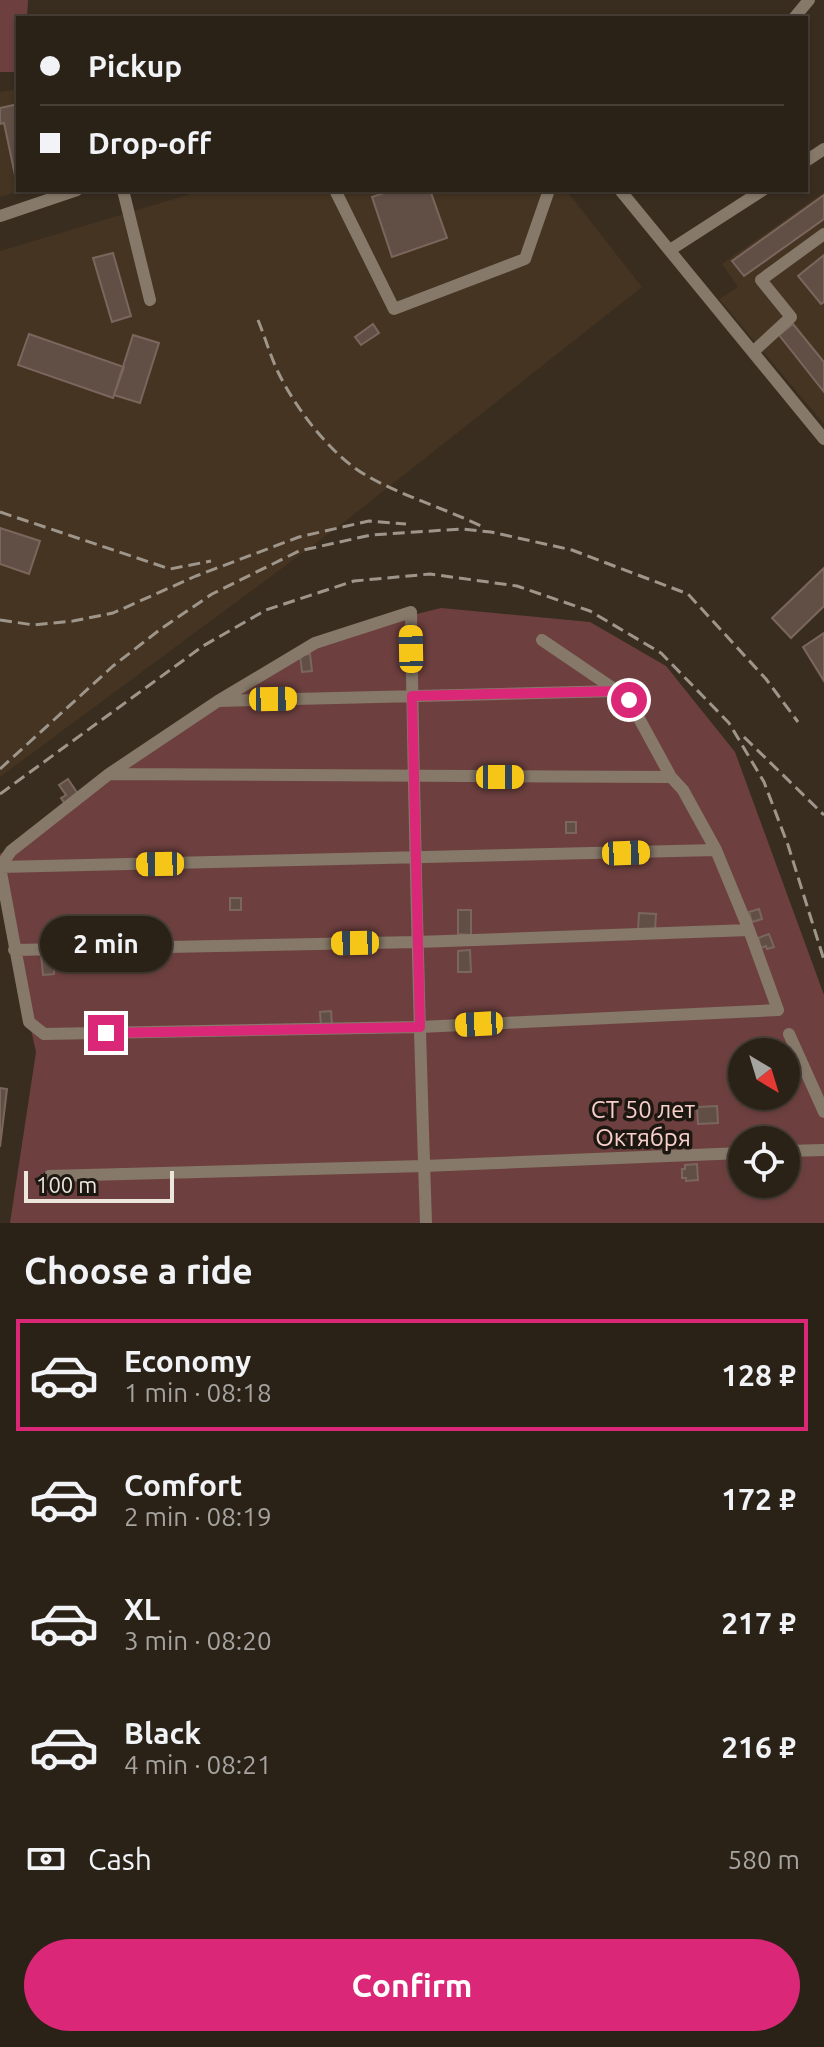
<!DOCTYPE html>
<meta charset="utf-8">
<style>
body{margin:0;font-family:Ubuntu,sans-serif;background:#332a20;color:#f1f3f6;height:100vh;display:flex;flex-direction:column;font-size:30px;white-space:nowrap}
*{box-sizing:border-box;margin:0}
p{font-size:26px;color:#a6a4a1}
.icon{flex:none;width:44px;height:44px;fill:none;stroke:currentColor;stroke-width:2;stroke-linecap:round;stroke-linejoin:round}
.map{position:relative;height:1223px;overflow:hidden}
.details{display:flex;flex-direction:column;background:#2b2217;flex:1}
.details>*{flex:none}
.banner{position:absolute;left:16px;top:16px;width:792px;height:176px;border-radius:0px;box-shadow:0 2px 6px #0004,0 0 0 2px #473f36;display:grid;align-content:center;height:176px;padding:0 24px;background:#2b2217}
.needle{width:52px;rotate:142deg}
.controls{position:absolute;left:728px;top:1038px;display:grid;gap:16px}
.controls a{display:grid;place-items:center;width:72px;height:72px;border-radius:50%;background:#2b2217;box-shadow:0 2px 6px #0004,0 0 0 2px #473f36;font-size:40px}
.scale{position:absolute;left:24px;bottom:20px;width:150px;box-sizing:border-box;padding-left:8px;border:4px solid #ede6dd;border-top:0;font-size:22px;line-height:28px;white-space:nowrap;color:#ede6dd;-webkit-text-stroke:6px #1c1710;paint-order:stroke}
.end{position:absolute;width:36px;height:36px;margin:-18px;border:10px solid #db2777;background:#fff;box-shadow:0 0 0 4px #fff}
.from{border-radius:50%}
.bubble{position:absolute;height:56px;border-radius:28px;background:#2b2217;box-shadow:0 2px 6px #0004,0 0 0 2px #473f36;font-size:26px;font-weight:700;line-height:56px;text-align:center}
.car{position:absolute;width:24px;height:48px;margin:-24px -12px;border-radius:10px;box-shadow:0 0 6px 2px #0007;background:linear-gradient(#f5c518 24%,#345 0 40%,#f5c518 0 76%,#345 0 86%,#f5c518 0)}
.banner b{display:flex;align-items:center;gap:28px;height:76px;font-size:30px}
.banner b+b{border-top:2px solid #473f36}
.banner i{width:20px;height:20px;background:#f1f3f6}
ul{padding:0;list-style:none}
li{display:flex;align-items:center;gap:24px;height:112px;margin:0 16px 12px;padding:0 8px;border:4px solid transparent;border-radius:0px}
li div{flex:1}
li b{display:block;font-size:30px}
li em{font-style:normal;font-weight:700}
li.on{border-color:#db2777}
li>.icon{width:72px;height:72px;stroke-width:1.5}
h2{padding:0 24px;font-size:36px;line-height:96px}
.pay{display:flex;align-items:center;gap:20px;height:88px;padding:0 24px;font-size:30px}
.pay p{margin-inline-start:auto}
.primary-button{display:flex;gap:16px;margin-top:auto;padding:16px 24px}
.primary-button a{flex:1;height:92px;border-radius:48px;background:#db2777;color:#fff;font-size:32px;font-weight:700;line-height:92px;text-align:center}
.map>svg:first-child{display:block}
.built{fill:#443421}
.green{fill:#6d403f;fill-rule:evenodd}
.building{fill:#614f46;stroke:#7a665d;stroke-width:2}
.lines{fill:none;stroke-linecap:round;stroke-linejoin:round}
.minor{stroke:#867969;stroke-width:12}
.rail{stroke:#9f968b;stroke-width:3;stroke-dasharray:12 6;stroke-linecap:butt}
.route{stroke:#db2777;stroke-width:10}
.labels{text-anchor:middle;dominant-baseline:central;stroke-width:7;stroke-linejoin:round;paint-order:stroke}
.park-label{font-size:24px;fill:#f9cfcc;stroke:#1c1710}
</style>
<div class="map">
<svg width="824" height="1223" viewBox="0 0 824 1223">
<rect width="100%" height="100%" fill="#392d1f"/>
<!-- built -->
<path class="built" d="M18 89V190H23L0 197V92Z
M204 190H566L642 287 343 523 0 777V251Z
M824 192V424L719 299 738 287 722 264Z"/>
<!-- green -->
<path class="green" d="M0 0H28L27 18H18V54L16 72H0Z
M441 608 590 622 666 666 735 752 824 995V1223H10L36 1052 0 891V854L212 700 316 639ZM742 1052H786V1096H742ZM742 1140H786V1184H742Z"/>
<!-- building -->
<path class="building" d="M18 104V179L16 180 4 123 0 124V108Z
M393 190H430L447 238 392 257 372 197Z
M824 195V219L744 276 732 261Z
M113 253 131 316 112 322 93 258Z
M824 255V302L821 304 798 276Z
M373 324 379 333 361 345 355 337Z
M793 324 824 362V392L779 335Z
M29 334 124 367 113 398 18 365Z
M133 335 159 343 140 403 114 395Z
M0 528 40 541 29 574 0 564Z
M824 568V606L791 638 772 618Z
M824 633V681L803 647Z
M310 654 312 671 302 672 300 655Z
M68 779 78 794 65 804 61 798 66 795 59 785Z
M566 822H576V833H566Z
M230 898H241V910H230Z
M759 909 762 919 752 922 749 912Z
M458 910H471V935L458 934Z
M639 913 656 914 655 930H638Z
M769 934 774 947 767 949 766 946 761 948 758 938Z
M470 950 471 972H458V951Z
M53 953 54 974 43 975 41 954Z
M331 1011 332 1025 321 1026 320 1012Z
M0 1088 7 1089 0 1147Z
M717 1106 718 1123 698 1124 697 1107Z
M697 1164 698 1180 686 1181V1178H682V1169H685V1165Z"/>
<g class="lines">
<!-- minor -->
<path class="minor" d="M794 18 809 0
M806 161 824 149
M123 190 150 300
M335 190 394 309 525 259 549 190
M620 190 824 439
M0 216 77 190
M670 250 763 190
M753 352 791 317 761 280 824 234
M542 640 617 691
M218 701 617 691 629 700 671 777 683 790 716 850 749 930 778 1010 420 1027 44 1034 29 1022 0 867 11 851 109 774 218 701 315 643 411 612C414 815 419 1019 426 1223
M109 774 671 777
M0 867 716 850
M14 950 417 942 749 930
M789 1034 824 1112
M786 1151 824 1150
M49 1176 424 1166 742 1153"/>
<!-- rail -->
<path class="rail" d="M258 320C265 337 270 355 278 372 296 409 332 457 369 477 405 497 444 508 481 526
M0 512 170 569 211 561
M0 620 34 625 73 621 113 613 196 576 299 537 369 521 406 524
M744 737 824 815
M0 769 113 666 162 628 212 594 299 551 371 535 461 529 491 532 572 550 688 594 766 679 798 722
M0 794 203 646 266 610 354 581 430 574 517 586 590 611 661 653 729 723 764 782 788 845 824 960"/>
</g>
<g class="lines">
<!-- route -->
<path class="route" d="M106 1033 420 1027 412 696 617 691 629 700"/>
</g>
<g class="labels">
<!-- park labels -->
<g class="park-label">
<text x="643" y="1109">СТ 50 лет<tspan x="643" dy="28">Октября</tspan></text>
</g>
</g>
</svg>
<div class="controls">
<a><svg class="needle" viewBox="-14 -14 28 28"><path d="M0-13l5 13h-10z" fill="#e53935"/><path d="M0 13l5-13h-10z" fill="#a6a4a1"/></svg></a>
<a><svg class="icon" aria-label="locate" viewBox="0 0 24 24"><circle cx="12" cy="12" r="6"/><path d="M12 2v4M12 18v4M2 12h4M18 12h4"/></svg></a>
</div>
<div class="scale">100 m</div>
<i class="end from" style="left:629px;top:700px"></i>
<i class="end" style="left:106px;top:1033px"></i>
<div class="bubble" style="left:40px;top:916px;width:132px">2 min</div>
<i class="car" style="left:411px;top:649px;rotate:359deg"></i>
<i class="car" style="left:273px;top:699px;rotate:89deg"></i>
<i class="car" style="left:500px;top:777px;rotate:90deg"></i>
<i class="car" style="left:626px;top:853px;rotate:88deg"></i>
<i class="car" style="left:160px;top:864px;rotate:269deg"></i>
<i class="car" style="left:355px;top:943px;rotate:269deg"></i>
<i class="car" style="left:479px;top:1024px;rotate:267deg"></i>
<div class="banner">
<b><i class="from"></i>Pickup</b>
<b><i></i>Drop-off</b>
</div>
</div>
<section class="details">
<h2>Choose a ride</h2>
<ul>
<li class="on"><svg class="icon" aria-label="car" viewBox="0 0 24 24"><path d="M5 17H2v-5l4-1 3-4h7l3 4 3 1v5h-3M9 17h6M6 11h13"/><circle cx="7" cy="17" r="2"/><circle cx="17" cy="17" r="2"/></svg><div><b>Economy</b><p>1 min · 08:18</p></div><em>128 ₽</em></li>
<li><svg class="icon" aria-label="car" viewBox="0 0 24 24"><path d="M5 17H2v-5l4-1 3-4h7l3 4 3 1v5h-3M9 17h6M6 11h13"/><circle cx="7" cy="17" r="2"/><circle cx="17" cy="17" r="2"/></svg><div><b>Comfort</b><p>2 min · 08:19</p></div><em>172 ₽</em></li>
<li><svg class="icon" aria-label="car" viewBox="0 0 24 24"><path d="M5 17H2v-5l4-1 3-4h7l3 4 3 1v5h-3M9 17h6M6 11h13"/><circle cx="7" cy="17" r="2"/><circle cx="17" cy="17" r="2"/></svg><div><b>XL</b><p>3 min · 08:20</p></div><em>217 ₽</em></li>
<li><svg class="icon" aria-label="car" viewBox="0 0 24 24"><path d="M5 17H2v-5l4-1 3-4h7l3 4 3 1v5h-3M9 17h6M6 11h13"/><circle cx="7" cy="17" r="2"/><circle cx="17" cy="17" r="2"/></svg><div><b>Black</b><p>4 min · 08:21</p></div><em>216 ₽</em></li>
</ul>
<div class="pay"><svg class="icon" aria-label="cash" viewBox="0 0 24 24"><path d="M3 7h18v10H3z"/><circle cx="12" cy="12" r="2"/></svg>Cash<p>580 m</p></div>
<div class="primary-button"><a>Confirm</a></div>
</section>
